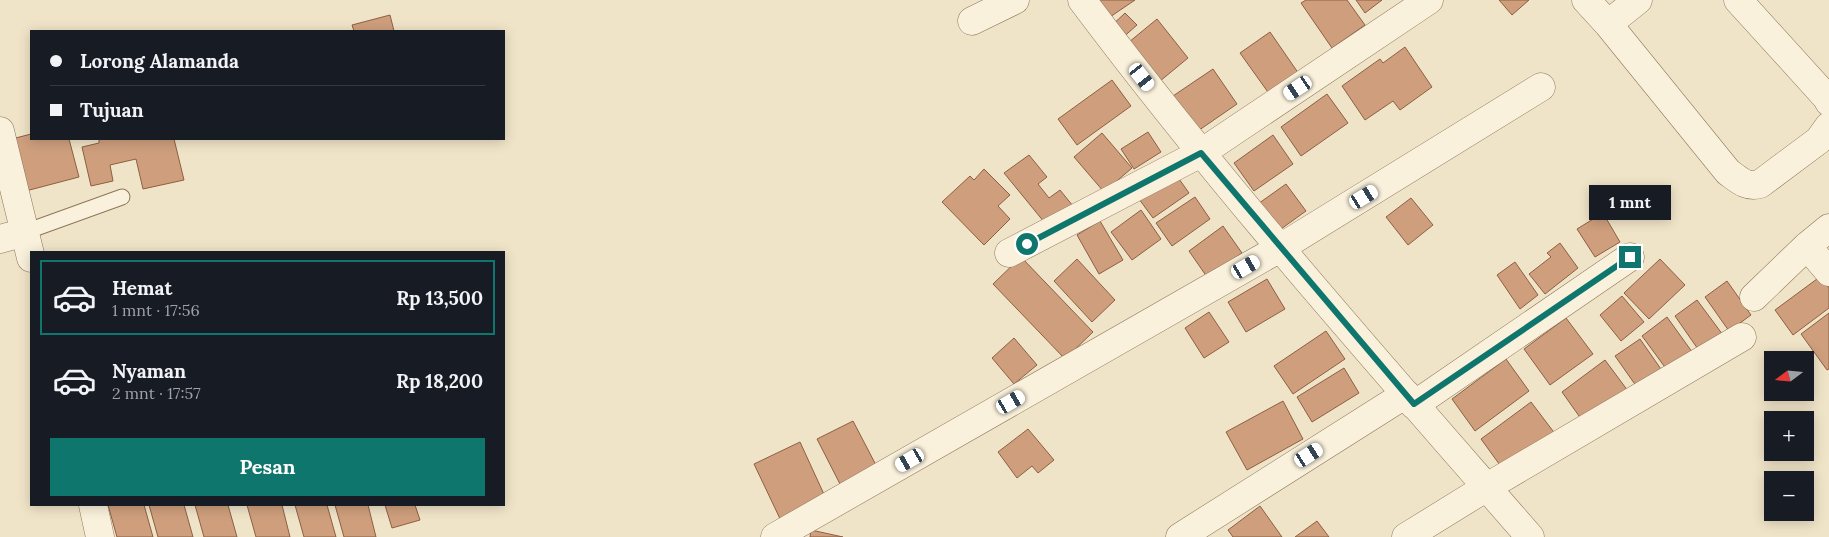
<!DOCTYPE html>
<html lang="id">
<meta charset="utf-8">
<style>
body{margin:0;font-family:Lora,serif;background:#20242c;color:#f1f3f6;height:100vh;display:flex;flex-direction:column;font-size:19px;white-space:nowrap}
*{box-sizing:border-box;margin:0}
p{font-size:16px;color:#9ea1a6}
.icon{flex:none;width:28px;height:28px;fill:none;stroke:currentColor;stroke-width:2;stroke-linecap:round;stroke-linejoin:round}
.map{position:relative;flex:1;overflow:hidden}
.panel{position:absolute;left:30px;top:251px;width:475px;height:255px;display:flex;flex-direction:column;background:#171b24;border-radius:0px;box-shadow:0 2px 12px #0003}
.panel>*{flex:none}
.banner{position:absolute;left:30px;top:30px;width:475px;height:110px;border-radius:0px;box-shadow:0 2px 12px #0003;display:grid;align-content:center;height:110px;padding:0 20px;background:#171b24}
.needle{width:32px;rotate:254deg}
.buttons{position:absolute;left:1764px;top:351px;display:grid;gap:10px}
.buttons a{display:grid;place-items:center;width:50px;height:50px;border-radius:0px;background:#171b24;box-shadow:0 2px 12px #0003;font-size:25px}
.end{position:absolute;width:22px;height:22px;margin:-11px;border:6px solid #0f766e;background:#fff;box-shadow:0 0 0 2px #fff}
.from{border-radius:50%}
.bubble{position:absolute;height:35px;border-radius:0px;background:#171b24;box-shadow:0 2px 12px #0003;font-size:16px;font-weight:700;line-height:35px;text-align:center}
.car{position:absolute;width:15px;height:30px;margin:-15px -8px;border-radius:6px;box-shadow:0 0 4px 1px #0007;background:linear-gradient(#fff 24%,#345 0 40%,#fff 0 76%,#345 0 86%,#fff 0)}
.banner b{display:flex;align-items:center;gap:18px;height:48px;font-size:19px}
.banner b+b{border-top:1px solid #363941}
.banner i{width:12px;height:12px;background:#f1f3f6}
ul{padding:9px 0 0;list-style:none}
li{display:flex;align-items:center;gap:15px;height:75px;margin:0 10px 8px;padding:0 10px;border:2px solid transparent;border-radius:0px}
li div{flex:1}
li b{display:block;font-size:19px}
li em{font-style:normal;font-weight:700}
li.on{border-color:#0f766e}
li>.icon{width:45px;height:45px;stroke-width:1.5}
.action{display:flex;gap:10px;margin-top:auto;padding:10px 20px}
.action a{flex:1;height:58px;border-radius:0px;background:#0f766e;color:#fff;font-size:20px;font-weight:700;line-height:58px;text-align:center}
.map>svg:first-child{display:block}
.building{fill:#cf9f7d;stroke:#8d5f41}
.lines{fill:none;stroke-linecap:round;stroke-linejoin:round}
.lane-casing{stroke:#8d765c;stroke-width:17}
.street-casing{stroke:#8d765c;stroke-width:29}
.lane{stroke:#faf1dc;stroke-width:15}
.street{stroke:#faf1dc;stroke-width:28}
.route{stroke:#0f766e;stroke-width:6}
</style>
<div class="map">
<svg width="1829" height="537" viewBox="0 0 1829 537">
<rect width="100%" height="100%" fill="#f0e4c8"/>
<!-- building -->
<path class="building" d="M1099 0H1135L1110 17Z
M1306 0H1347L1365 25 1332 48 1301 3Z
M1356 0H1382L1365 13Z
M1499 0H1529L1512 15Z
M1125 13 1137 25 1120 40 1109 28Z
M390 15 394 31H354L352 25Z
M1157 19 1188 58 1154 86 1123 47Z
M1270 32 1299 74 1270 95 1240 53Z
M1405 47 1432 87 1400 110 1393 101 1365 120 1342 86 1380 59 1383 63Z
M1213 69 1237 104 1192 135 1167 100Z
M1112 80 1131 106 1077 145 1058 119Z
M1327 94 1348 123 1301 156 1281 127Z
M1148 132 1161 152 1134 169 1121 149Z
M1102 133 1132 168 1104 192 1074 157Z
M31 134V139H69L79 177 22 192 8 140Z
M1273 135 1293 164 1254 191 1234 163Z
M99 139H174L184 180 143 189 136 159 110 165 113 181 91 186 82 147 99 143Z
M1029 155 1047 177 1038 184 1049 198 1060 190 1073 206 1049 228 1004 173Z
M984 169 1010 195 998 206 1010 219 984 245 942 202 970 176 974 180Z
M1172 169 1189 193 1153 218 1136 195Z
M1286 184 1306 211 1274 234 1255 206Z
M1195 197 1210 219 1172 246 1156 223Z
M1411 198 1433 225 1408 245 1386 217Z
M1141 210 1161 239 1132 260 1111 232Z
M1603 213 1620 242 1595 257 1577 229Z
M1100 221 1123 260 1099 274 1077 235Z
M1223 226 1242 253 1207 277 1189 251Z
M1560 243 1578 268 1545 294 1529 274 1551 257 1547 253Z
M1021 257 1093 332 1065 359 993 284Z
M1077 259 1115 300 1092 322 1054 281Z
M1660 259 1685 285 1649 319 1624 293Z
M1515 262 1538 295 1520 309 1497 275Z
M1821 276 1829 288V308L1793 335 1775 310Z
M1267 279 1285 309 1246 332 1228 302Z
M1727 281 1751 315 1729 331 1705 297Z
M1622 296 1644 322 1621 341 1600 315Z
M1697 300 1723 335 1700 352 1675 316Z
M1209 312 1229 342 1204 358 1185 328Z
M1829 313V369L1827 370 1801 334Z
M1667 317 1695 356 1670 374 1642 336Z
M1566 318 1593 354 1550 385 1524 349Z
M1326 331 1345 359 1293 394 1274 366Z
M1014 338 1037 365 1014 384 992 358Z
M1640 339 1663 372 1639 390 1615 356Z
M1506 359 1529 391 1475 431 1452 399Z
M1605 360 1628 391 1584 423 1562 392Z
M1344 368 1359 393 1312 422 1297 397Z
M1283 401 1303 439 1247 470 1226 432Z
M1531 402 1556 435 1505 472 1481 439Z
M853 421 877 467 841 486 817 439Z
M1028 429 1054 460 1038 473 1032 466 1017 478 998 452Z
M800 442 828 503 783 525 754 464Z
M108 505H144L153 537H117Z
M149 505H184L193 537H158Z
M195 505H228L237 537H204Z
M247 505H282L290 537H256Z
M295 505H327L336 537H304Z
M335 505H368L376 537H344Z
M385 505H415L420 520 392 528Z
M1260 506 1282 537H1233L1228 530Z
M1317 521 1329 537H1295Z
M811 530 843 537H810Z"/>
<g class="lines">
<!-- lane casing -->
<g class="lane-casing">
<path id="lane" d="M25 232 122 197"/>
</g>
<!-- street casing -->
<g class="street-casing">
<path id="street" d="M1082 0C1222 187 1377 361 1530 537
M1586 0 1608 24 1728 172C1739 180 1747 188 1760 184L1819 140 1829 126
M1738 0 1827 98 1829 102
M972 21 1015 0
M1608 24 1638 0
M0 131 31 258
M0 239 25 232
M1807 246 1829 272
M1009 253 1201 153 1429 0
M1754 297 1807 246 1829 228
M1414 405 1630 257
M93 505 100 537
M775 537 1280 248 1541 87
M1180 537 1406 394
M1406 537 1487 487 1742 337"/>
</g>
<!-- lane -->
<use href="#lane" class="lane"/>
<!-- street -->
<use href="#street" class="street"/>
</g>
<g class="lines">
<!-- route -->
<path class="route" d="M1027 244 1201 153 1414 404 1630 257"/>
</g>
</svg>
<div class="buttons">
<a><svg class="needle" viewBox="-14 -14 28 28"><path d="M0-13l5 13h-10z" fill="#e53935"/><path d="M0 13l5-13h-10z" fill="#9ea1a6"/></svg></a>
<a>+</a>
<a>−</a>
</div>
<i class="end from" style="left:1027px;top:244px"></i>
<i class="end" style="left:1630px;top:257px"></i>
<div class="bubble" style="left:1589px;top:185px;width:82px">1 mnt</div>
<i class="car" style="left:1142px;top:77px;rotate:142deg"></i>
<i class="car" style="left:1298px;top:88px;rotate:236deg"></i>
<i class="car" style="left:1364px;top:197px;rotate:59deg"></i>
<i class="car" style="left:1246px;top:267px;rotate:60deg"></i>
<i class="car" style="left:1011px;top:402px;rotate:60deg"></i>
<i class="car" style="left:1309px;top:455px;rotate:58deg"></i>
<i class="car" style="left:910px;top:460px;rotate:240deg"></i>
<div class="banner">
<b><i class="from"></i>Lorong Alamanda</b>
<b><i></i>Tujuan</b>
</div>
<section class="panel">
<ul>
<li class="on"><svg class="icon" aria-label="car" viewBox="0 0 24 24"><path d="M5 17H2v-5l4-1 3-4h7l3 4 3 1v5h-3M9 17h6M6 11h13"/><circle cx="7" cy="17" r="2"/><circle cx="17" cy="17" r="2"/></svg><div><b>Hemat</b><p>1 mnt · 17:56</p></div><em>Rp 13,500</em></li>
<li><svg class="icon" aria-label="car" viewBox="0 0 24 24"><path d="M5 17H2v-5l4-1 3-4h7l3 4 3 1v5h-3M9 17h6M6 11h13"/><circle cx="7" cy="17" r="2"/><circle cx="17" cy="17" r="2"/></svg><div><b>Nyaman</b><p>2 mnt · 17:57</p></div><em>Rp 18,200</em></li>
</ul>
<div class="action"><a>Pesan</a></div>
</section>
</div>
